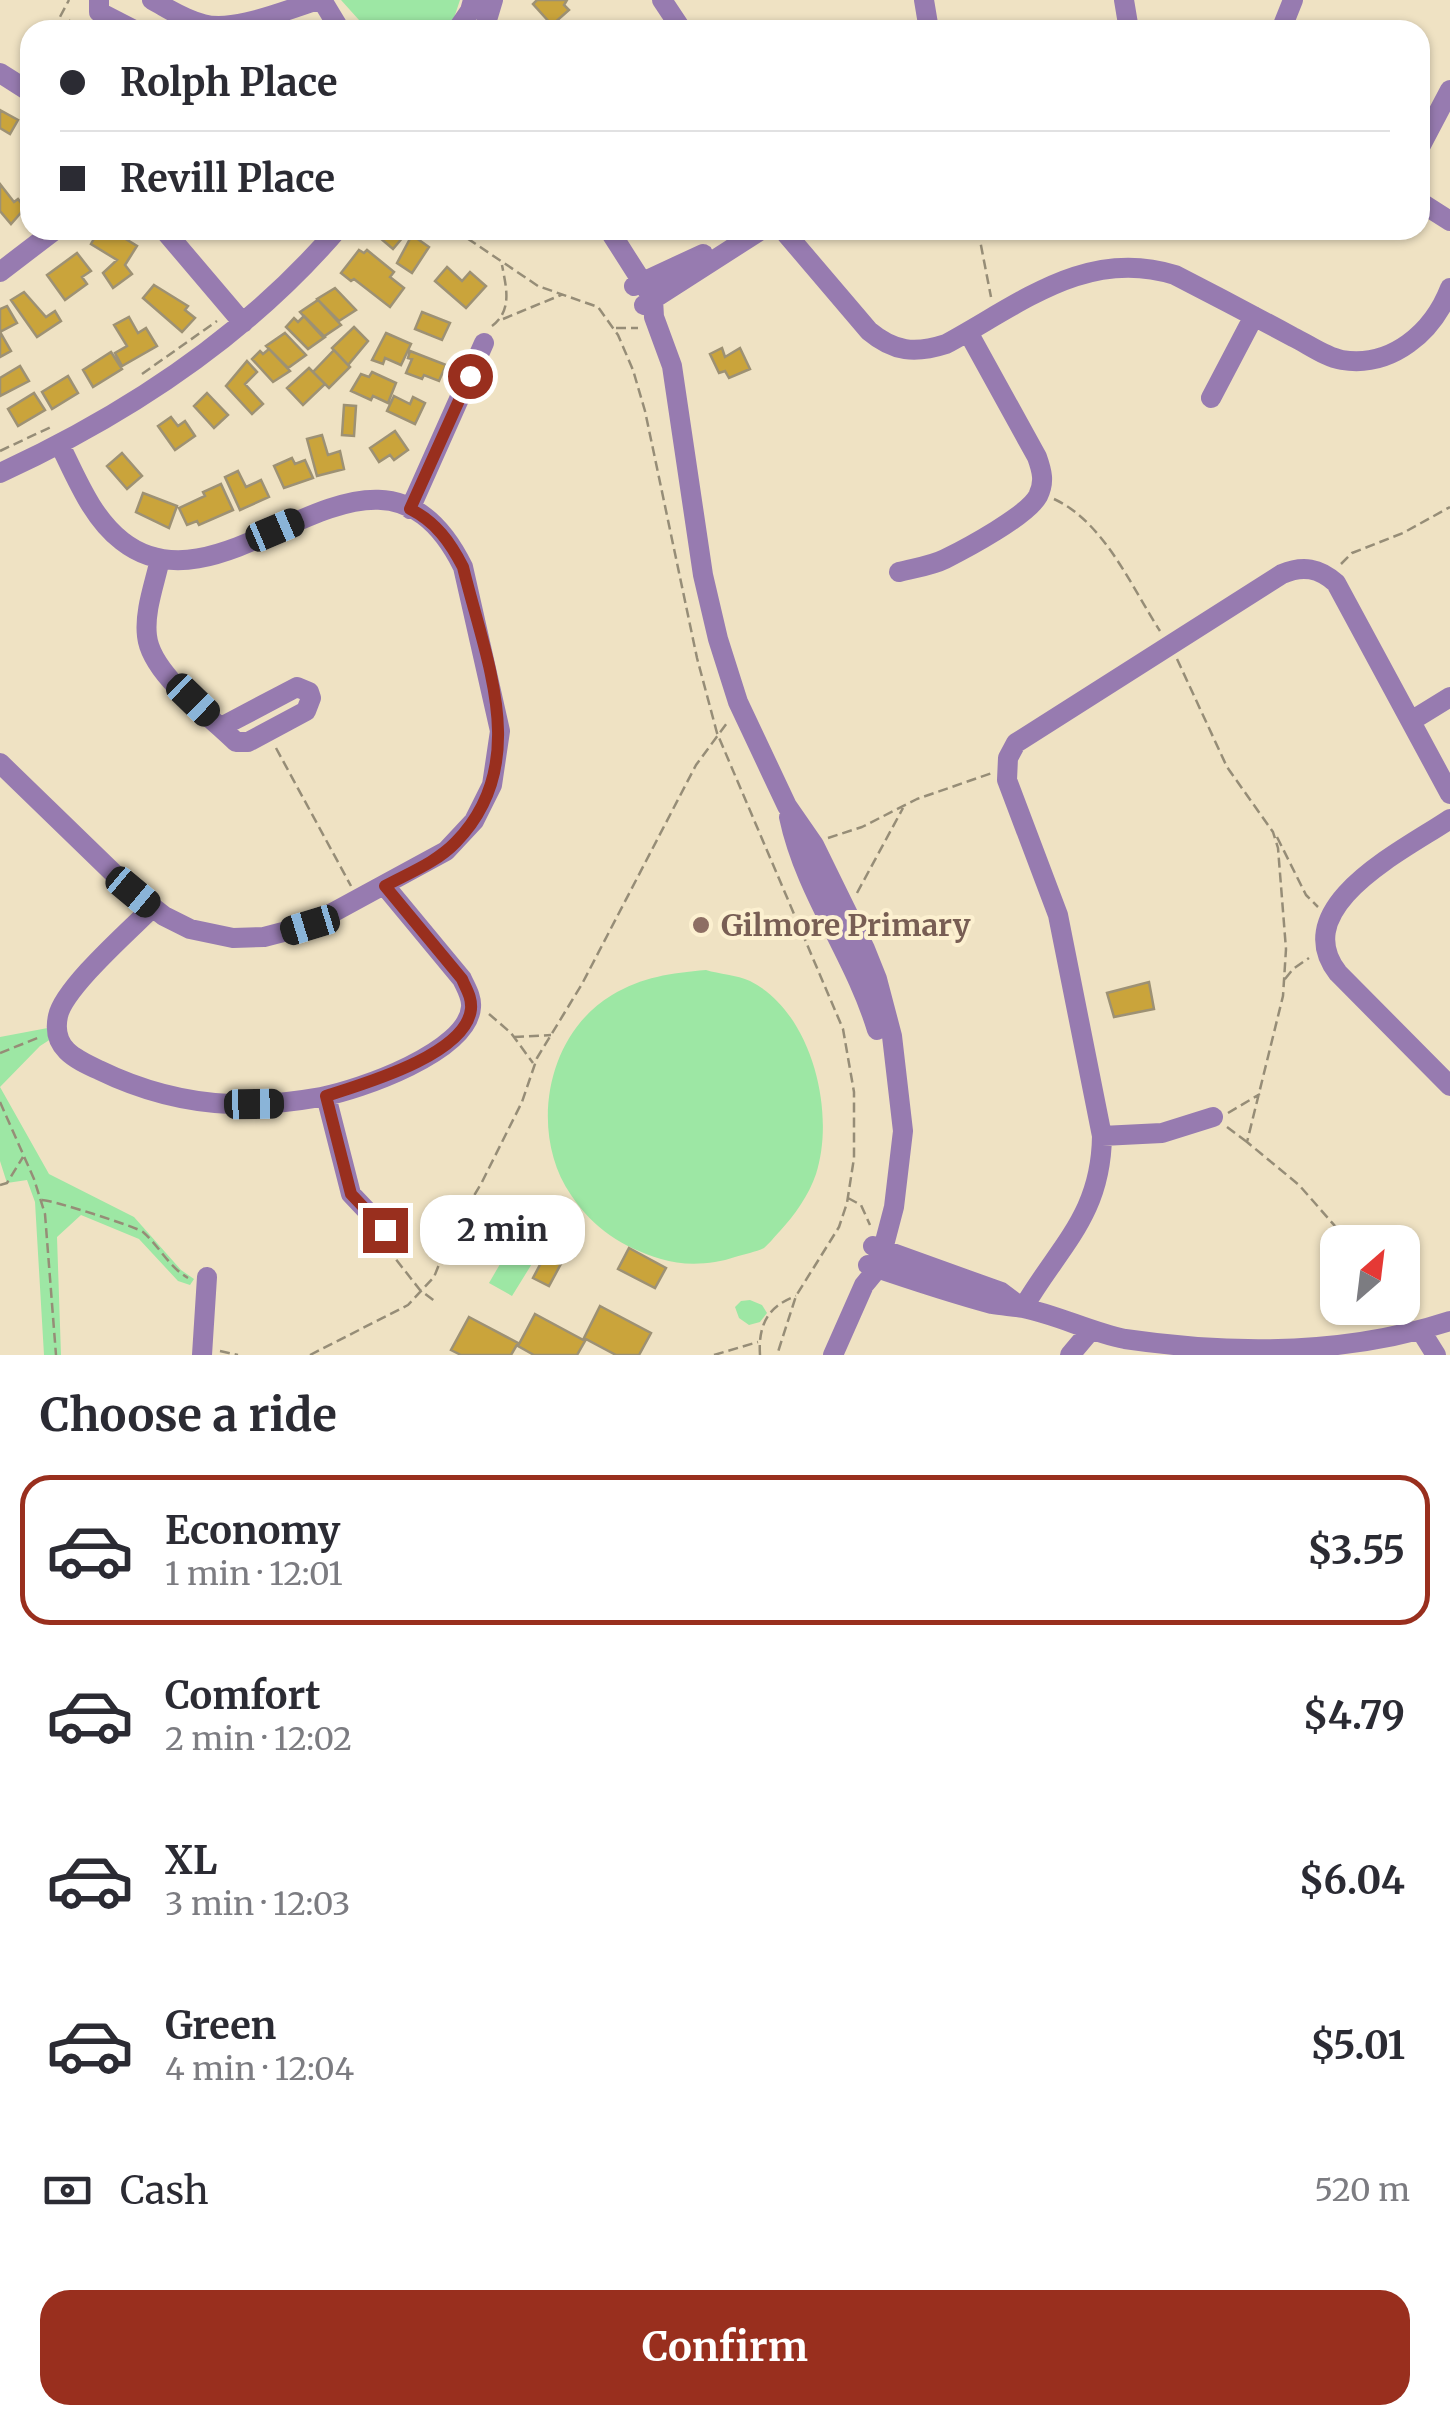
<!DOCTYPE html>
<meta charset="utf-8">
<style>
body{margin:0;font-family:Merriweather,serif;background:#f2f2f3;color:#2b2b33;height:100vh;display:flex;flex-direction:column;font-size:38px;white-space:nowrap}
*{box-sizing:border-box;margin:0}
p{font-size:32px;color:#7c7c81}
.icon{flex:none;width:55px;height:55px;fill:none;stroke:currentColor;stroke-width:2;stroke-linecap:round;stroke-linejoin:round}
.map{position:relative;height:1355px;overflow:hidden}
.panel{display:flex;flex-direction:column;background:#fff;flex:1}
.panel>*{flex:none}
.hud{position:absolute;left:20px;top:20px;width:1410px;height:220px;border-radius:30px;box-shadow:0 2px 8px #0004;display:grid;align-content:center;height:220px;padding:0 40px;background:#fff}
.needle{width:65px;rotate:28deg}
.tools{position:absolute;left:1320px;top:1225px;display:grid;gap:20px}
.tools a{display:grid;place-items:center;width:100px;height:100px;border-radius:20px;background:#fff;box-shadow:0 2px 8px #0004;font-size:50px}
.end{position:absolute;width:45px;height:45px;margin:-22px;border:12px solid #992f1e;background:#fff;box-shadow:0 0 0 5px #fff}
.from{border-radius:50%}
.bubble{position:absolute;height:70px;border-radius:30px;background:#fff;box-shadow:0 2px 8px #0004;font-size:32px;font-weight:700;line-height:70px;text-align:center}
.car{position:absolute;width:30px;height:60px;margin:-30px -15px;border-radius:12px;box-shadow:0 0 8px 2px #0007;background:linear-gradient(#222 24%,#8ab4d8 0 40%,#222 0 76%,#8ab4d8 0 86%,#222 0)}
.hud b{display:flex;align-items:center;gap:35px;height:95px;font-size:38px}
.hud b+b{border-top:2px solid #e1e1e2}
.hud i{width:25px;height:25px;background:#2b2b33}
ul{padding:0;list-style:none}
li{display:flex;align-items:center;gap:30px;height:150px;margin:0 20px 15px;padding:0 20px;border:5px solid transparent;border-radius:30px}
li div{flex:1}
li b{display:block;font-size:38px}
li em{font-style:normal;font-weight:700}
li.current{border-color:#992f1e}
li>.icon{width:90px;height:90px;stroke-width:1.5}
h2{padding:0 40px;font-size:45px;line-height:120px}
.pay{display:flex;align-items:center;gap:25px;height:110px;padding:0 40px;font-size:38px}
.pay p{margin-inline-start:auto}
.cta{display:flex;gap:20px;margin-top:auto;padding:20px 40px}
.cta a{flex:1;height:115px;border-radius:30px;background:#992f1e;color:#fff;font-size:40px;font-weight:700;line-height:115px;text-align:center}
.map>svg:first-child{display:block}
.green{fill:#9de7a4}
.building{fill:#caa43b;stroke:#9d9174;stroke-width:2.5}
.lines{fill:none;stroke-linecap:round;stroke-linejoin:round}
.path{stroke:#968d77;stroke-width:2.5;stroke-dasharray:10 5;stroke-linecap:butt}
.minor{stroke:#977bb0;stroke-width:20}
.route{stroke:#992f1e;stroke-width:12}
.education-dot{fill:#8d6e63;stroke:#fcf0d0;stroke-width:4}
.labels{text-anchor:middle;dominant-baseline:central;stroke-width:8;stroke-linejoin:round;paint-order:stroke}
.education-label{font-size:30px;font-weight:bold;fill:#785e54;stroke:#fcf0d0;text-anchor:start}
</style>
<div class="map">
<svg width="1450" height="1355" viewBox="0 0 1450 1355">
<rect width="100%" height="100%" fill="#efe2c3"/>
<!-- green -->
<path class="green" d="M341 0H460L452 24 445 30H368Z
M706 970C719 974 737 975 750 981 812 1012 836 1112 816 1174 809 1195 794 1216 780 1231 775 1236 769 1244 764 1248 756 1252 744 1254 735 1257 712 1265 683 1266 661 1259 622 1247 594 1229 571 1195 529 1134 545 1035 612 995 642 977 671 973 706 970Z
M53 1027 54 1037 40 1046 0 1087 49 1174 134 1217 181 1270 194 1279 190 1285 178 1281 139 1239 81 1215 57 1237 61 1355H44L35 1202 27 1180 7 1183 0 1161V1037Z
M514 1240 538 1254 512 1296 489 1283Z
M750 1300 762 1305 767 1313 760 1322 749 1325 739 1318 735 1307 741 1301Z"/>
<!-- building -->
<path class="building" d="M537 0H567L564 5 569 10 552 25 533 4Z
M70 21 88 30H65Z
M0 110 18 120 10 134 0 128Z
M0 184 14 202 18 199 25 208 11 224 0 211Z
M99 230H111L137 246 125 265 132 274 113 288 103 273 117 260 91 244Z
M381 230H409L393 249 379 237 383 232Z
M412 235 429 247 412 273 397 263Z
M359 250 364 253 367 250 394 272 390 277 404 288 390 307 354 279 351 281 341 273Z
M77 253 91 271 82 277 87 284 65 300 47 275Z
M447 267 462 281 470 272 486 286 466 308 435 281Z
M154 285 188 306 185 310 195 318 182 332 143 298Z
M335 288 356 310 339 321 317 299Z
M24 292 46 317 55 311 61 321 37 337 11 300Z
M318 300 341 325 323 337 300 312Z
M7 306 17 323 0 332 11 351 0 357V309Z
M422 312 450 323 442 340 415 329Z
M304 316 325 337 308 349 286 327 294 318 298 322Z
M129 317 138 333 146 328 157 346 122 366 115 353 127 346 114 325Z
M354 327 368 341 348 365 332 348Z
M285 333 306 355 288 368 266 346Z
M386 333 411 344 401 365 385 358 383 364 372 360Z
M722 348 725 357 740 348 750 369 729 378 725 371 719 373 710 354Z
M269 349 290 371 273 382 252 359 260 351 263 354Z
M334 350 350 367 329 388 313 372Z
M410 351 446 365 439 381 424 375 422 379 406 373 412 359 408 358Z
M111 352 122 369 93 387 83 370Z
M247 361 257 372 245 384 263 404 252 414 226 386Z
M20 366 29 381 0 396V378Z
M309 368 325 384 303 405 287 388Z
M372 372 396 383 388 403 373 396 371 400 351 391 361 374 369 377Z
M68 376 78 393 52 409 42 392Z
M34 393 45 410 18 426 8 409Z
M207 393 228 415 214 428 194 406Z
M394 396 410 404 413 397 425 403 415 424 387 411Z
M344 405 356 406 354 436 342 435Z
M171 417 178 426 185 421 195 436 175 450 158 426Z
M395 431 408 450 394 460 390 455 379 462 370 448Z
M322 435 328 455 340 451 344 469 317 476 307 439Z
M122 453 142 476 127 489 107 466Z
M292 458 295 464 305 460 313 478 284 488 274 466Z
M238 471 246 487 261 480 269 497 240 510 225 477Z
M221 484 233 510 199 525 197 521 187 525 179 508 205 496 203 492Z
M143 493 177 506 169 528 136 512Z
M1149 982 1154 1009 1114 1017 1107 993Z
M553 1240 569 1249 549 1286 533 1278Z
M629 1248 666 1268 655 1288 618 1269Z
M600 1306 651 1333 639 1355H616L584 1338Z
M535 1314 585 1341 577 1355H534L518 1346Z
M469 1317 518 1343 511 1355H461L451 1350Z"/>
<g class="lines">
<!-- path -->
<path class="path" d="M306 21 307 30
M53 30 69 0
M455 230 538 286 598 307 618 335 633 370 645 411 697 658 717 733 843 1029 854 1092V1158L847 1203 839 1227 796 1296 777 1355
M978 230 991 297
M503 319 561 295
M492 326C513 310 506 287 502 265
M616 328H638
M142 374 217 321
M0 451 53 426
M1054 499C1104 522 1131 586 1160 631
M1341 564 1352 553 1403 533 1450 507
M1177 659 1227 767 1273 832 1278 848 1286 949 1283 996 1247 1142 1299 1185 1349 1242
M276 748 351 886
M1277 837 1306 895 1318 907
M828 838 862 827 917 799 992 773
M857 893 903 808
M1285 979 1293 969 1309 958
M489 1014 511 1033 533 1063
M514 1037 551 1035
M0 1053 40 1037
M0 1102 34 1179 45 1214 56 1355
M1228 1113 1260 1094
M1227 1127 1247 1142
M0 1185 7 1183 23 1157
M848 1198 861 1205 870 1225
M42 1200C52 1200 137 1227 143 1232 159 1246 169 1267 188 1278
M387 1248 420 1290 436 1302
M220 1351 238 1355
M310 1355 408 1305 434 1277 451 1235 482 1182 522 1102 537 1058 582 984 696 765 727 723
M714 1355 758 1342
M760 1355C758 1325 768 1306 796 1296"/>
<!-- minor -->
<path class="minor" d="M99 0V12L134 30
M152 0C169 9 185 20 203 24 234 33 288 9 319 0
M322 0 340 30
M662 0 682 30
M924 0 929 30
M1124 0 1129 30
M457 30 470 11 473 0
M484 30 493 0
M1281 30 1293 0
M0 73 30 92
M1420 147 1450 90
M1420 202 1450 221
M164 230 243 323
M609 230 653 299 654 317 672 366 703 575 718 639 738 702 787 806 814 845 865 949 877 979 892 1036 903 1131 894 1207 878 1268 864 1285 833 1355
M783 230 869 331C894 352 915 354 946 344 1020 304 1087 247 1175 275 1214 295 1254 316 1293 337 1308 344 1325 357 1342 360 1392 368 1433 332 1450 288
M0 272 55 230
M634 286 703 254
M644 305 761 230
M1211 398 1254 316
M0 473C128 414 245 337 337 230
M410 509 484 343
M160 559C155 583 144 611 147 636 151 674 209 715 236 742H248L306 711 311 698 309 692 297 687 221 727
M899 572C914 568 931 566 945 559 967 548 1027 516 1038 496 1045 482 1042 471 1037 457L968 332
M1411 721 1450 697
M0 763 133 892 164 916 190 929 233 938 264 937 310 925 446 851 474 821 492 785 500 731 463 567C376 391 230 626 122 541 92 518 77 479 60 445
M789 817C805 893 855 956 877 1030
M1450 819C1406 849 1286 906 1338 973L1450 1086
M152 908C129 931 64 988 58 1016 51 1048 75 1059 99 1070 140 1090 185 1102 230 1104 261 1106 292 1102 321 1097 359 1090 468 1052 471 1007 472 997 466 988 462 979L385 886
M326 1096 351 1194 385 1230
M1102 1136 1162 1133 1213 1117
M873 1246 1001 1292 1017 1304
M868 1265C909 1279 951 1293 992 1304 1002 1306 1013 1306 1023 1308 1058 1315 1090 1332 1125 1339 1234 1355 1346 1355 1450 1321
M1023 1308C1060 1245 1101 1215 1102 1136L1058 915 1007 780 1008 758 1016 743 1282 574C1303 565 1319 568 1336 583L1450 794
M1421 1331 1436 1355
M202 1355 207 1277
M1070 1355 1091 1330"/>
</g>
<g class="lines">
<!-- route -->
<path class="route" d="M385 1230 351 1194 326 1096C363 1084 466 1055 471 1009 472 997 466 989 462 979L385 886C409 873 437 862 456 842 533 763 485 659 463 567 450 542 436 522 410 509L470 376"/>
</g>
<!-- markers -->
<circle class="education-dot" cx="701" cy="925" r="10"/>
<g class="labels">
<!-- education labels -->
<g class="education-label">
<text x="721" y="925">Gilmore Primary</text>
</g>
</g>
</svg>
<div class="tools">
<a><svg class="needle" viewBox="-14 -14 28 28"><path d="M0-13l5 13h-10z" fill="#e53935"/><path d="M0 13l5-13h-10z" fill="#7c7c81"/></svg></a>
</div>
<i class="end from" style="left:470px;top:376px"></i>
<i class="end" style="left:385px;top:1230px"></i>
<div class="bubble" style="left:420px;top:1195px;width:165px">2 min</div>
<i class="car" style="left:275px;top:530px;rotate:67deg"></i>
<i class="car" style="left:193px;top:700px;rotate:134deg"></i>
<i class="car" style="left:133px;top:892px;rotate:130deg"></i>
<i class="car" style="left:310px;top:925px;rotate:253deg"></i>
<i class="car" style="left:254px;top:1104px;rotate:89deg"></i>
<div class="hud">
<b><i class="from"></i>Rolph Place</b>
<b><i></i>Revill Place</b>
</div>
</div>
<section class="panel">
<h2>Choose a ride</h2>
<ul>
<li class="current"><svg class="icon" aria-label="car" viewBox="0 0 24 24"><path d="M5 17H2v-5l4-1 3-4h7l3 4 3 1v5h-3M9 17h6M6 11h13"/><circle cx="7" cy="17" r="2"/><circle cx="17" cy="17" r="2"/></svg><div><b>Economy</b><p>1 min · 12:01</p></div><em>$3.55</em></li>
<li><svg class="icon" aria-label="car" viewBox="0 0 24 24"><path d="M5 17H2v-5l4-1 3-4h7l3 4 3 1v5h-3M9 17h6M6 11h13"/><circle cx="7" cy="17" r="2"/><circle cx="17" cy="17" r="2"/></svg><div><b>Comfort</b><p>2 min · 12:02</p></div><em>$4.79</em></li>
<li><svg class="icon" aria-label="car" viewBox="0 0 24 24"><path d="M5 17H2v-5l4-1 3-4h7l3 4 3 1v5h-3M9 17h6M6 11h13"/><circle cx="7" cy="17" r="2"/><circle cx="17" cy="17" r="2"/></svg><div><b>XL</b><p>3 min · 12:03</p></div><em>$6.04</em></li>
<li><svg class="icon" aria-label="car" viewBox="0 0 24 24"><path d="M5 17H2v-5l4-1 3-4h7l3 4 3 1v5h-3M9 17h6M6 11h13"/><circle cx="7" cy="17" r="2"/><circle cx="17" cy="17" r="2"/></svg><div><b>Green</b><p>4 min · 12:04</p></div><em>$5.01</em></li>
</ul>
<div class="pay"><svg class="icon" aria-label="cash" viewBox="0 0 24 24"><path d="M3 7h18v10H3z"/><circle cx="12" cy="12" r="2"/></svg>Cash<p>520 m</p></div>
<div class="cta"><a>Confirm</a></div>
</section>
